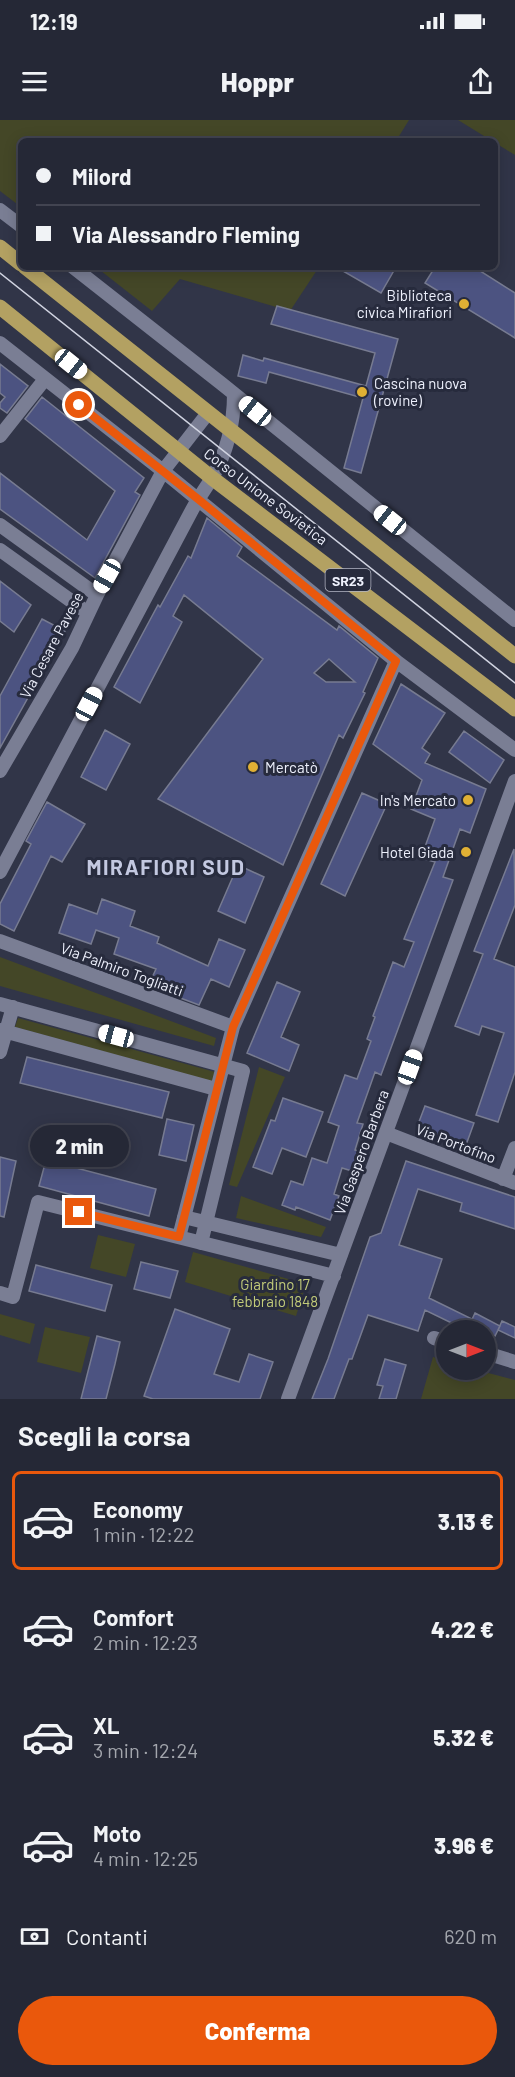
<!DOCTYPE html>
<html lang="it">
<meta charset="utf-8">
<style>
body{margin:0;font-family:Barlow,sans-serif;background:#2d303e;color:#f1f3f6;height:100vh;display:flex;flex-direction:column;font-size:22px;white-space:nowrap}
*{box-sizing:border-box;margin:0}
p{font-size:20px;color:#a3a6ad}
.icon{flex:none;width:33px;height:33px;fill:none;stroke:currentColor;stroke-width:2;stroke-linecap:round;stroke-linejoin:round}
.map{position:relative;height:1279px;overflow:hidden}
.sheet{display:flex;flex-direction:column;background:#252836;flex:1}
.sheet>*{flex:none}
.hud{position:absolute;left:18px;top:18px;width:480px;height:132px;border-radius:9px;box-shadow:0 3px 15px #0003,0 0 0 2px #424451;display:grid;align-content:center;height:132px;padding:0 18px;background:#252836}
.needle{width:39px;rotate:90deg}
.tools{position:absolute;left:436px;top:1200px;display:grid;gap:12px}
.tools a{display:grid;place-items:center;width:60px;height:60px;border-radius:50%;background:#252836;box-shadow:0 3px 15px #0003,0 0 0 2px #424451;font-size:30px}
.end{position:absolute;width:27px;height:27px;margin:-14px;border:8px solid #ea580c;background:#fff;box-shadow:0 0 0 3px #fff}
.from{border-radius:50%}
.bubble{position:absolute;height:42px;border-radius:21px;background:#252836;box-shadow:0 3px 15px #0003,0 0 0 2px #424451;font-size:20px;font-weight:800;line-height:42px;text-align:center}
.car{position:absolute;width:18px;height:36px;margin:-18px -9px;border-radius:8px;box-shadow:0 0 4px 2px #0007;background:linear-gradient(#fff 24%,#345 0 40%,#fff 0 76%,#345 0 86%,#fff 0)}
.hud b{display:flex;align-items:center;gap:21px;height:57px;font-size:22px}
.hud b+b{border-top:2px solid #424451}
.hud i{width:15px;height:15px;background:#f1f3f6}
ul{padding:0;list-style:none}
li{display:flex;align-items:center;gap:18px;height:99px;margin:0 12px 9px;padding:0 6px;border:3px solid transparent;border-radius:9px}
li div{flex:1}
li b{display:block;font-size:22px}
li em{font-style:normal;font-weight:800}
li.selected{border-color:#ea580c}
li>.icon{width:54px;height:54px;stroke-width:1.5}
h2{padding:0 18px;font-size:27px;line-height:72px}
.pay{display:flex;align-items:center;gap:15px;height:66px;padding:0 18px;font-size:22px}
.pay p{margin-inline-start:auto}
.button{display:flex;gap:12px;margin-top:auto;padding:12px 18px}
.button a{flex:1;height:69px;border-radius:36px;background:#ea580c;color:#fff;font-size:24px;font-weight:800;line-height:69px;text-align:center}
.status{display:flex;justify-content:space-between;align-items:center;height:42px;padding:0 30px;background:#252836;direction:ltr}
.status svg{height:16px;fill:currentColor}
header{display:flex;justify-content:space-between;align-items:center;height:78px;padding:0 18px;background:#252836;font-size:27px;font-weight:800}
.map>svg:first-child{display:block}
.green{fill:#444727}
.building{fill:#4c5381;stroke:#777b91;stroke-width:1.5;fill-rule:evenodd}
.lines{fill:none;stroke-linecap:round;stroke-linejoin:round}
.street{stroke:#7a7e94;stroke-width:14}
.primary{stroke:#b3a162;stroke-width:15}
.tram{stroke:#d0d3e0;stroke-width:1.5}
.route{stroke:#ea580c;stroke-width:8}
.poi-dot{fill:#e0b034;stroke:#272b3d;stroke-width:2}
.labels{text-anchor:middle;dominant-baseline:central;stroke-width:6;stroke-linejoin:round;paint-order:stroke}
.shield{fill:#272b3d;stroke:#b2b5c3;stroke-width:1.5}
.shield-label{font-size:14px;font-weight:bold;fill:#edf0fc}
.poi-label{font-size:15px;fill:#edf0fc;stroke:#272b3d;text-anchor:end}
.street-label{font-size:15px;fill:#edf0fc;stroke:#272b3d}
.park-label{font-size:15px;fill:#c2cb79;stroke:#272b3d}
.district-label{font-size:21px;font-weight:bold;letter-spacing:1.5px;fill:#c3c8e0;stroke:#272b3d}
</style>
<div class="status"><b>12:19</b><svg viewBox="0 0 49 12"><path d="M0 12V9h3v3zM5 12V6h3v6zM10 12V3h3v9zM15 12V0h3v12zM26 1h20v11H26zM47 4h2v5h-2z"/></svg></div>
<header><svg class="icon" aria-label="menu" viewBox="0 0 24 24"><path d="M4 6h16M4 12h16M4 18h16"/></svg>Hoppr<svg class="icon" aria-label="share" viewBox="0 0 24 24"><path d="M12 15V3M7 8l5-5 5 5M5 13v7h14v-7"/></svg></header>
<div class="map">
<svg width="515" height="1279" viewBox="0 0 515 1279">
<rect width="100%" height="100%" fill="#313548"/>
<!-- green -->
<path class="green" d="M0 0H409L396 21H21V87L0 71Z
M458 0H515V35Z
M96 147H319L290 191 180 159 152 191Z
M0 837 216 918 214 926 0 866Z
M18 898 215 952 213 962 15 907Z
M259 947 285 957 237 1067 229 1065Z
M241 1076 326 1107 321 1117 236 1098Z
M98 1115 135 1124 126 1157 90 1148Z
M193 1132 306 1164 296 1196 185 1162Z
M0 1194 35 1204 30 1224 0 1215Z
M45 1207 90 1217 81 1253 37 1242Z
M433 1237 447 1241V1250H477L515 1260V1279H421Z"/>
<!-- building -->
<path class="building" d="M336 147H396L381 173Z
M435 147H474L515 173V218L425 163Z
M277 186 398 219 361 353 344 348 363 278 269 252 266 263 238 256 243 235 263 241 264 238 366 266 375 233 271 204Z
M0 244 28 266 7 293 0 288V283L5 277 0 273Z
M42 277 144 358 135 372 140 375 95 458 0 389V353L87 420 115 371 25 299Z
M207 398 242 427 237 436 337 510 339 506 378 538 363 572 365 573 343 618 339 615 283 745 158 679 263 539 184 475 173 496 182 502 140 583 114 567 158 485 160 487 188 436 191 438ZM329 539 355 562H326L314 553Z
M0 461 31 485 14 512 0 501Z
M42 499 65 511 0 628V576Z
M401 564 445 593 422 628 430 634 425 643 486 669 470 713 460 709 443 757 453 760 381 955 375 952 357 1003 363 1004 355 1030 358 1031 352 1051 342 1048 334 1074 339 1076 330 1100 296 1087 295 1090 282 1085 291 1061 303 1065 312 1038 327 1043 339 1006 328 1002 345 955 357 959 371 921 367 919 375 897 373 896 393 842 404 847 414 822 404 819 435 742 421 738 435 699 411 689 422 660 373 624Z
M105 610 130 624 106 670 81 657Z
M464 611 504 640 490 663 449 632Z
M362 673 387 684 345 776 321 764Z
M47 682 85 704 62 742 51 736 14 811 0 804V784L31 724 26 721Z
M514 729 515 785 494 839 515 847V952L498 1002 476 995 504 913 482 906 479 915 455 906 483 834 474 831Z
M238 745 264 757 245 803 218 791Z
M102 779 135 791 130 806 159 817 157 823 208 846 219 819 245 830 229 867 211 859 199 885 175 876 176 872 150 862 156 849 114 834 119 818 96 810 91 824 59 813 69 784 97 794Z
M277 862 300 872 281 917 299 925 289 951 247 933Z
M27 937 169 972 162 998 20 963Z
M283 978 323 992 306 1037 282 1028 272 1054 253 1047 271 1000 275 1001Z
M425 986 474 1003 466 1025 417 1007Z
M167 999 194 1005 186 1041 159 1035Z
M0 1037 16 1041 4 1097 0 1096Z
M46 1040 156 1069 149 1096 39 1066Z
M406 1041 515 1077V1109L460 1091 462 1083 418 1069 399 1125 442 1139 429 1178 472 1199 466 1210 425 1190 418 1211 368 1195 352 1239H349L334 1279H312L328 1239 370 1117 381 1113Z
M141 1142 178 1151 170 1178 134 1169Z
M36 1145 112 1165 105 1191 29 1171Z
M175 1189 230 1209 214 1254 239 1262 249 1234 273 1242 260 1279H153L144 1276Z
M475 1193 500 1206 495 1216 470 1204Z
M502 1201 515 1207V1218L498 1210Z
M97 1216 120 1222 115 1244 106 1279H81Z
M385 1239 406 1245 396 1279H379L383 1266 377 1265Z"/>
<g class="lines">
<!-- street -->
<path class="street" d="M0 90 21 106
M73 147 222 264 515 500
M0 223 163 351 396 541 515 630
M0 316 45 259
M0 405 97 475
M0 430 88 493
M0 651 72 528 97 475 163 351 208 293
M0 752 192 390C198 379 205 369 212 358 227 332 234 304 234 274
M0 821 233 907
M0 884 243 951 201 1123
M0 910 216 969
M0 932 13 887
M386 1013 515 1063
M503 1059 515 1028
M184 1097 341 1135
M179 1117 233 907 396 541
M0 1173 13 1177 38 1082 334 1156
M434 1218 447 1222
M486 1233 515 1242
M288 1279 515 661"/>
<!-- primary -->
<path class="primary" d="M0 127 21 144
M25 147 515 536
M0 187 212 358 515 589"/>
<!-- tram -->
<path class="tram" d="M0 153 515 563"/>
</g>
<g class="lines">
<!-- route -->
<path class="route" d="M79 285 198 379 396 541 233 907 179 1117 79 1092"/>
</g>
<!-- markers -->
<g class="poi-dot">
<circle cx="464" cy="184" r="6"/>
<circle cx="362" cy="272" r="6"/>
<circle cx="253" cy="647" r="6"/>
<circle cx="468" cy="680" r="6"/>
<circle cx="466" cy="732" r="6"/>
</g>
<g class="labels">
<!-- shield labels -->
<rect class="shield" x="325.5" y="449" width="45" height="22" rx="4.5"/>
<g class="shield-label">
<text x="348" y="460">SR23</text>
</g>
<!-- poi labels -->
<g class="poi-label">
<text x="452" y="175">Biblioteca<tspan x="452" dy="17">civica Mirafiori</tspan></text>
<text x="374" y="263" text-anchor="start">Cascina nuova<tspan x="374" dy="17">(rovine)</tspan></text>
<text x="265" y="647" text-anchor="start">Mercatò</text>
<text x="456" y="680">In's Mercato</text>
<text x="454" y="732">Hotel Giada</text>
</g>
<!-- street labels -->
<g class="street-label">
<text transform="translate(266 376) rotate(37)">Corso Unione Sovietica</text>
<text transform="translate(51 525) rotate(-62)">Via Cesare Pavese</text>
<text transform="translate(122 849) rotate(20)">Via Palmiro Togliatti</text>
<text transform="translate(456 1023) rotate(21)">Via Portofino</text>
<text transform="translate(361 1032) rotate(-70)">Via Gaspero Barbera</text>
</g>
<!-- park labels -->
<g class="park-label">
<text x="275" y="1164">Giardino 17<tspan x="275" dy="17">febbraio 1848</tspan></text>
</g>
<!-- district labels -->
<g class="district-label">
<text x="166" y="746">MIRAFIORI SUD</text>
</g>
</g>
</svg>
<div class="tools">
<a><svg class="needle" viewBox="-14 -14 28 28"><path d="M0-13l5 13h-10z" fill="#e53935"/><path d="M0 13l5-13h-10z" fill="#a3a6ad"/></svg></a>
</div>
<i class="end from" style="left:79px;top:285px"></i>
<i class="end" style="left:79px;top:1092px"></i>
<div class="bubble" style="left:30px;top:1005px;width:99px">2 min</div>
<i class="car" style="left:71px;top:244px;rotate:129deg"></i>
<i class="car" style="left:255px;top:291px;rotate:309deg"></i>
<i class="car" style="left:390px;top:400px;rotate:309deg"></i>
<i class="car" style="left:107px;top:456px;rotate:209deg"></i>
<i class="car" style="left:89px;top:584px;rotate:28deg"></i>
<i class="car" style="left:116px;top:916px;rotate:285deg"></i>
<i class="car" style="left:410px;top:947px;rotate:20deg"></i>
<div class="hud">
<b><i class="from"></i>Milord</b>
<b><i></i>Via Alessandro Fleming</b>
</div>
</div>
<section class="sheet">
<h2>Scegli la corsa</h2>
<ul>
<li class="selected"><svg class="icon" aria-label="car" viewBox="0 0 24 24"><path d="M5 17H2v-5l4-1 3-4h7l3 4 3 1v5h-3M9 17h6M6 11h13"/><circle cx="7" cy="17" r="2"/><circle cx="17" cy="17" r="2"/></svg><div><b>Economy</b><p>1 min · 12:22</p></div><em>3.13 €</em></li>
<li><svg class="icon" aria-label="car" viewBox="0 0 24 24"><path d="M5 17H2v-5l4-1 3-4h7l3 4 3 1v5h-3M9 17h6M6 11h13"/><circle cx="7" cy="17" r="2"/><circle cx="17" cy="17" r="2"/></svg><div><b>Comfort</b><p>2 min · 12:23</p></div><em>4.22 €</em></li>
<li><svg class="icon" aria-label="car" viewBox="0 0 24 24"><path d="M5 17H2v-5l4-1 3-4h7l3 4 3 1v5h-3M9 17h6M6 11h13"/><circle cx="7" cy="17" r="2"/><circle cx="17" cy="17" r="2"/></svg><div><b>XL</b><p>3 min · 12:24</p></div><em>5.32 €</em></li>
<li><svg class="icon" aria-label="car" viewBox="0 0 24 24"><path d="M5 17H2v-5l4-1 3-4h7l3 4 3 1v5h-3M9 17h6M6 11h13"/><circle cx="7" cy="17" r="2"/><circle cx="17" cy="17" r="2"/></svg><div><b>Moto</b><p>4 min · 12:25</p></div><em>3.96 €</em></li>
</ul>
<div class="pay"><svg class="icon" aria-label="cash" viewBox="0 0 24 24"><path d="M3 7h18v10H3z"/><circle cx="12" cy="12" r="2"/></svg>Contanti<p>620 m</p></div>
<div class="button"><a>Conferma</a></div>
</section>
